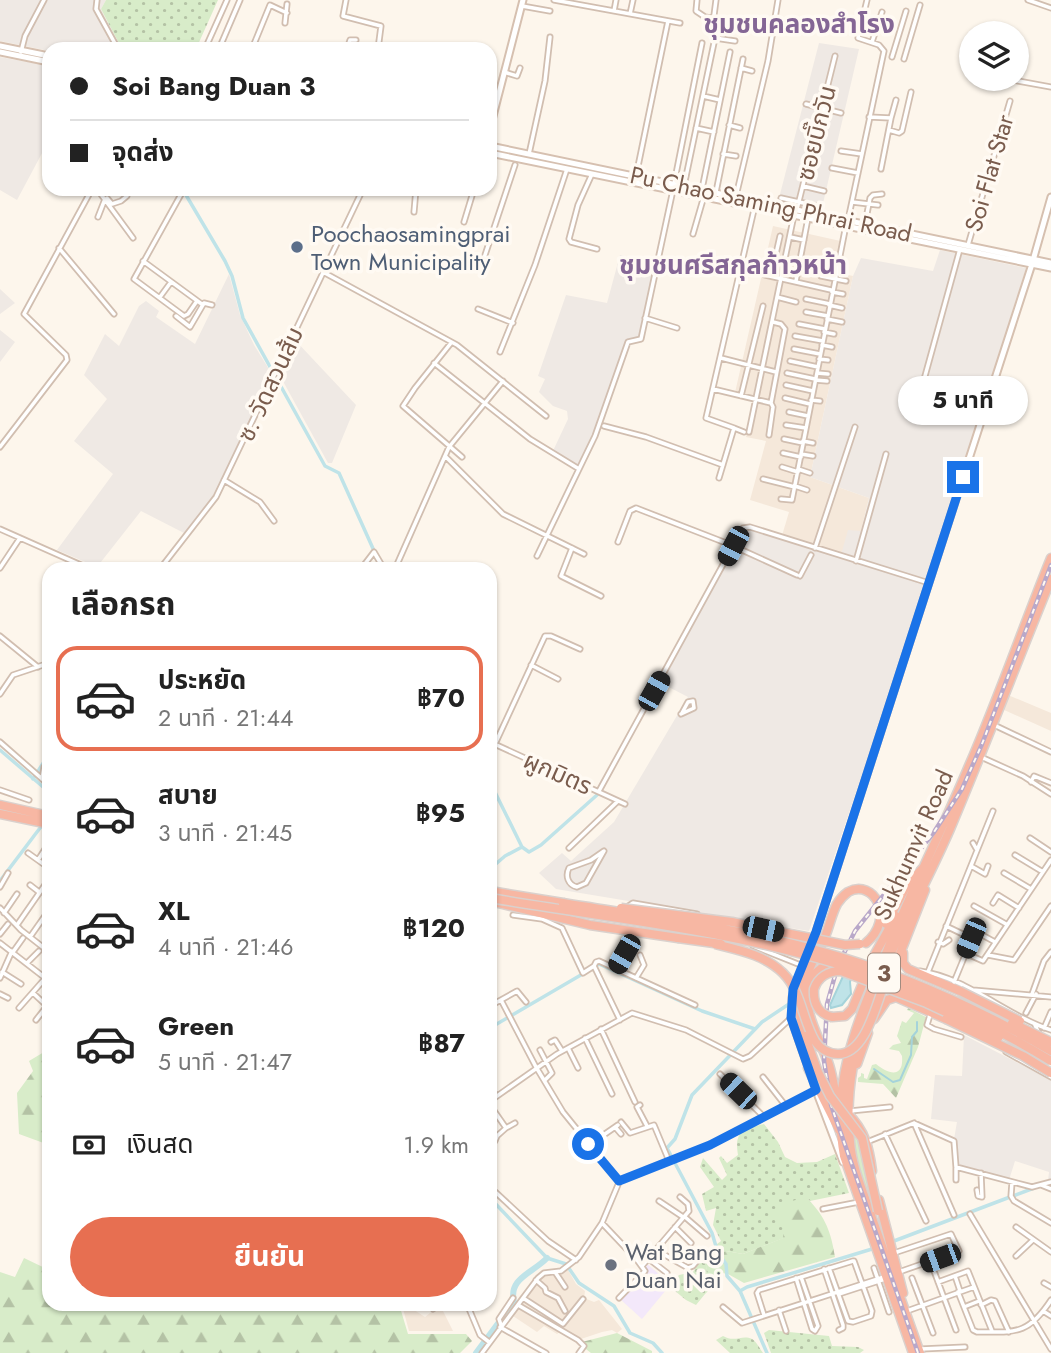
<!DOCTYPE html>
<html lang="th">
<meta charset="utf-8">
<style>
body{margin:0;font-family:Jost,"Noto Sans Thai",sans-serif;background:#f2f2f2;color:#222;height:100vh;display:flex;flex-direction:column;font-size:26px;white-space:nowrap}
*{box-sizing:border-box;margin:0}
p{font-size:23px;color:#767676}
.icon{flex:none;width:38px;height:38px;fill:none;stroke:currentColor;stroke-width:2;stroke-linecap:round;stroke-linejoin:round}
.map{position:relative;flex:1;overflow:hidden}
.drawer{position:absolute;left:42px;top:562px;width:455px;height:749px;display:flex;flex-direction:column;background:#fff;border-radius:21px;box-shadow:0 2px 5px #0004}
.drawer>*{flex:none}
.top-card{position:absolute;left:42px;top:42px;width:455px;height:154px;border-radius:21px;box-shadow:0 2px 5px #0004;display:grid;align-content:center;height:154px;padding:0 28px;background:#fff}
.buttons{position:absolute;left:959px;top:21px;display:grid;gap:14px}
.buttons a{display:grid;place-items:center;width:70px;height:70px;border-radius:50%;background:#fff;box-shadow:0 2px 5px #0004;font-size:35px}
.end{position:absolute;width:32px;height:32px;margin:-16px;border:9px solid #1a73e8;background:#fff;box-shadow:0 0 0 4px #fff}
.from{border-radius:50%}
.bubble{position:absolute;height:49px;border-radius:24px;background:#fff;box-shadow:0 2px 5px #0004;font-size:23px;font-weight:700;line-height:49px;text-align:center}
.car{position:absolute;width:21px;height:42px;margin:-21px -10px;border-radius:9px;box-shadow:0 0 5px 2px #0007;background:linear-gradient(#222 24%,#8ab4d8 0 40%,#222 0 76%,#8ab4d8 0 86%,#222 0)}
.top-card b{display:flex;align-items:center;gap:24px;height:66px;font-size:26px}
.top-card b+b{border-top:2px solid #e0e0e0}
.top-card i{width:18px;height:18px;background:#222}
ul{padding:0;list-style:none}
li{display:flex;align-items:center;gap:21px;height:105px;margin:0 14px 10px;padding:0 14px;border:4px solid transparent;border-radius:21px}
li div{flex:1}
li b{display:block;font-size:26px}
li em{font-style:normal;font-weight:700}
li.current{border-color:#e76f51}
li>.icon{width:63px;height:63px;stroke-width:1.5}
h2{padding:0 28px;font-size:32px;line-height:84px}
.pay{display:flex;align-items:center;gap:18px;height:77px;padding:0 28px;font-size:26px}
.pay p{margin-inline-start:auto}
.action{display:flex;gap:14px;margin-top:auto;padding:14px 28px}
.action a{flex:1;height:80px;border-radius:42px;background:#e76f51;color:#fff;font-size:28px;font-weight:700;line-height:80px;text-align:center}
.map>svg:first-child{display:block}
.residential{fill:#f5e8da}
.industrial{fill:#efe9e4}
.education{fill:#f3e8fa}
.grass{fill:url(#grass-dots)}
.forest{fill:url(#forest-firs)}
.park{fill:#d8ecc9}
.water{fill:#bfe3e8;stroke:#a5d3da;stroke-width:2}
.lines{fill:none;stroke-linecap:round;stroke-linejoin:round}
.stream{stroke:#a5d3da;stroke-width:2}
.canal{stroke:#bfe3e8;stroke-width:3.5}
.river{stroke:#bfe3e8;stroke-width:6}
.street-casing{stroke:#d1beb0;stroke-width:7}
.secondary-casing{stroke:#d6c0b0;stroke-width:9}
.highway-casing{stroke:#dad1cd;stroke-width:11}
.street{stroke:#fff;stroke-width:3.5}
.secondary{stroke:#fff;stroke-width:5}
.highway{stroke:#f7b7a3;stroke-width:8}
.rail-casing{stroke:#b9a8c9;stroke-width:4.5}
.rail{stroke:#fffaf3;stroke-width:2;stroke-dasharray:5;stroke-linecap:butt}
.highway-bridge-casing{stroke:#dad1cd;stroke-width:11;stroke-linecap:butt}
.highway-bridge{stroke:#f7b7a3;stroke-width:8}
.route{stroke:#1a73e8;stroke-width:9}
.service-dot{fill:#5c6f8a;stroke:#fffaf3;stroke-width:2.5}
.worship-dot{fill:#6b7280;stroke:#fffaf3;stroke-width:2.5}
.labels{text-anchor:middle;dominant-baseline:central;stroke-width:7;stroke-linejoin:round;paint-order:stroke}
.shield{fill:#fffaf3;stroke:#a28b7f;stroke-width:2}
.shield-label{font-size:23px;font-weight:bold;fill:#7a5c4d}
.street-label{font-size:24px;fill:#7a5c4d;stroke:#fffaf3}
.service-label{font-size:24px;fill:#4e5e75;stroke:#fffaf3;text-anchor:start}
.worship-label{font-size:24px;fill:#5b616d;stroke:#fffaf3;text-anchor:start}
.neighbourhood-label{font-size:26px;font-weight:bold;fill:#846695;stroke:#fffaf3}
</style>
<div class="map">
<svg width="1051" height="1353" viewBox="0 0 1051 1353">
<defs>
<pattern id="grass-dots" width="8" height="8" patternUnits="userSpaceOnUse" patternTransform="scale(1.75)"><rect width="8" height="8" fill="#d8ecc9"/><path d="M2 2h.1M6 6h.1" fill="none" stroke="#b4c2a5" stroke-width="1.8" stroke-linecap="round"/></pattern>
<pattern id="forest-firs" width="22" height="20" patternUnits="userSpaceOnUse" patternTransform="scale(1.75)"><rect width="22" height="20" fill="#d8ecc9"/><path d="M5 1l3.5 6h-7zM16 11l3.5 6h-7z" fill="#b4c2a5"/></pattern>
</defs>
<rect width="100%" height="100%" fill="#fdf6ec"/>
<!-- residential -->
<path class="residential" d="M773 226 845 242 839 273 853 276 810 477 869 498 861 531 840 558 781 539 789 512 750 500 766 441 746 437 752 401 734 397Z
M1008 695 1051 713V731L1002 709Z
M567 1268 576 1284 585 1291 584 1298 594 1302 599 1300 622 1329 617 1333 612 1330 602 1332 578 1340 561 1331 557 1334 544 1326 537 1332 510 1314 542 1275Z
M405 1304 425 1317 440 1305 453 1331H409L402 1305Z"/>
<!-- industrial -->
<path class="industrial" d="M0 0H106L101 9 122 49H49V51L0 41Z
M819 43 859 49 821 212 778 202Z
M0 57 49 66V140L17 200 0 190Z
M940 250 1026 268 926 586 809 931 556 889 539 873 562 853 571 861 614 822 688 697 661 683 746 528 840 558 848 530 861 531 869 498 810 477 853 276 861 258 933 271Z
M620 255 656 263 639 343 626 342 596 425 597 428 579 467 552 453 568 419 567 411 553 406 539 392 545 379 538 376 566 295 607 303Z
M229 274 240 315 254 345 272 374 218 492 184 533 141 511 97 567 57 550 113 474 74 441 107 399 84 375 105 334 119 346 139 306 146 301 159 311 156 317 195 344Z
M0 289 15 303 0 314Z
M0 330 15 342 0 362Z
M295 340 356 405 332 463H328L279 374Z
M964 1035 1051 1080V1180L1048 1181 1049 1172 1015 1161 1009 1180 956 1166 954 1139 957 1122 931 1119 935 1075 962 1076Z"/>
<!-- education -->
<path class="education" d="M647 1264 671 1284 642 1319 620 1299 644 1274Z"/>
<!-- grass -->
<path class="grass" d="M106 0H218L196 49H122L101 9Z
M764 1124 778 1142 785 1157 797 1163 817 1162 835 1154 849 1193 810 1201 808 1199 784 1227V1238L743 1254 726 1251 707 1265 705 1294 696 1305 686 1300 669 1286 679 1275 693 1272 705 1253 721 1241 713 1225 716 1208 706 1211 702 1194 714 1187 700 1167 703 1158 722 1180 727 1175 719 1158 721 1156 727 1163 738 1155C734 1131 743 1129 764 1124Z
M769 1330 829 1336 832 1346 858 1347 864 1350 860 1353H771L764 1333Z
M723 1336C735 1343 742 1334 752 1339 756 1341 760 1349 763 1353H730L716 1340Z"/>
<!-- forest -->
<path class="forest" d="M908 1008 926 1017 918 1047 896 1098 883 1084 858 1082V1078L861 1076V1073L864 1074V1078L867 1079 872 1065 876 1064C888 1074 904 1079 902 1056L899 1051 889 1049 893 1045 901 1043 897 1036 902 1021 906 1023 914 1013 907 1010Z
M49 1049V1145L19 1134 17 1093 33 1071 29 1061Z
M808 1199C826 1218 831 1232 835 1257L744 1283 728 1274 722 1273 720 1279 705 1294 707 1265 711 1259 726 1251 743 1254 783 1238 784 1227 776 1214C785 1200 793 1200 808 1199Z
M24 1258 49 1270V1304H399L408 1334H466L472 1341 460 1353H0V1272L15 1277Z
M617 1333 652 1351V1353H591L578 1343Z"/>
<!-- park -->
<path class="park" d="M849 1129 859 1132 875 1200 867 1202Z"/>
<!-- water -->
<path class="water" d="M849 963 854 972 850 982 851 994 842 1005 831 1008 830 1005Z"/>
<g class="lines">
<!-- stream -->
<path class="stream" d="M874 1069 893 1082 900 1080 911 1055 912 1037 917 1031V1022"/>
<!-- canal -->
<path class="canal" d="M183 190 225 261 232 276 243 318 325 466 339 473 375 553
M0 750 49 792
M33 779 49 754
M490 782 522 847 529 852 541 845 597 795
M490 869 505 856 522 847
M0 881 43 824
M593 968 599 964 702 1011 755 1029
M490 1028 586 972
M1013 1196 1034 1188
M490 1198 547 1258 566 1264 579 1283 614 1306 630 1333 653 1343 662 1353
M894 1241 1010 1197
M740 1291 747 1287 872 1249
M767 1353 740 1291 727 1276 726 1264 718 1253 712 1233 667 1148 675 1139 692 1095 762 1022 789 1004"/>
<!-- river -->
<path class="river" d="M476 1353 514 1302C508 1278 533 1273 547 1258"/>
<!-- street casing -->
<g class="street-casing">
<path id="street" d="M97 0 96 9 118 49
M346 0 343 16 381 26 378 49
M554 0 680 23
M697 0 696 11 705 17 774 28
M1028 0 1051 8
M522 6 550 11
M614 11 616 0
M630 14 633 0
M285 23 287 4
M715 38 735 41
M872 42 882 12
M205 49 227 0
M219 49 240 0
M252 49 270 5 287 13
M347 49 350 40H356
M21 52 25 36 44 0
M892 57 906 11
M904 59 920 5
M741 68 752 71
M504 72 517 76 520 68
M1007 79 1051 87
M703 96 720 100
M806 104 841 113
M869 117 891 118 896 100
M729 125 740 128
M696 128 714 132
M889 130 899 133 902 131 911 92
M841 151 862 154
M529 154 545 81 550 37
M723 154 736 156
M832 168 858 173
M881 169 891 118
M592 174 578 205 569 239 571 242 597 249
M636 176 668 21
M674 184 702 43
M684 186 715 38 713 23 716 0
M803 186 824 191
M97 189 133 238
M184 189 134 279 184 316 188 314 197 301
M702 189 730 52
M716 192 743 59
M736 196 768 61 778 0
M107 198 112 204 121 201 127 196V189
M781 198 817 206
M852 202 878 205
M797 209 835 56
M414 212 416 189
M98 217 105 199
M848 220 884 51 879 45 858 38 867 0
M464 222 474 189
M865 224 870 198 873 195 882 194
M693 234 704 196
M790 237 804 240
M968 245 1010 101
M59 248 114 314
M143 261 203 305
M482 264 515 165
M323 272 457 345 546 416
M765 275 831 290
M771 276 780 236
M821 276 846 281
M796 281 808 218
M832 292 843 294
M160 297 171 282
M777 297 796 302
M806 299 830 304
M829 305 842 308
M478 309 513 323
M806 312 828 316
M176 316 190 327 204 303 212 305
M645 318 677 328
M827 319 842 322
M799 324 825 329
M824 332 834 334
M795 336 823 341
M451 343 415 388 403 406 462 457
M822 345 832 347
M794 349 820 354
M500 352 535 265 567 169
M721 358 776 372
M819 359 828 360
M790 361 818 367
M434 363 530 439 579 469
M787 373 815 379
M817 373 828 374
M815 380 827 381
M786 385 813 391
M713 389 771 403
M741 396 763 306
M785 398 810 404
M811 400 820 401
M917 405 960 249
M789 412 808 416
M786 425 806 428
M604 426 646 437 723 465
M734 428 744 432
M749 432 794 215
M769 435 773 407 771 403 785 329 781 324 773 322
M784 439 803 443
M803 441 813 443
M0 447 67 360 66 355 24 314 92 189
M783 453 801 457
M801 454 813 456
M445 456 503 514 584 554
M782 467 798 472
M798 469 810 473
M719 478 734 428 706 418 756 201
M763 479 795 487
M224 480 260 502 274 521
M795 486 807 490
M781 499 792 500 846 225
M0 529 90 569
M618 542 630 511 636 508 739 548
M572 548 561 576 601 596
M815 548 855 427
M742 550 797 575
M537 556 595 436 628 342 641 339 673 190
M856 561 886 454
M0 568 20 538
M160 569 216 497 363 189
M361 569 374 552 384 569
M395 569 449 447 503 381
M800 576 811 555
M0 636 38 667
M531 665 558 679
M0 694 13 675 49 663
M682 713 688 702 693 701
M681 714 694 708 693 701
M994 725 1051 752
M0 742 49 785
M490 742 625 804
M495 744 545 636H551L580 649
M981 757 1023 776 1051 794
M42 779 44 767 49 759
M1031 782 1034 776 1051 783
M0 790 29 800
M599 791 743 528 750 527 929 583
M1030 838 1051 852
M973 843 977 850
M569 848 618 801
M604 851 586 883 577 887C568 885 565 876 569 868L591 860Z
M28 853 49 868
M1015 855 1043 872
M38 860 49 843
M971 866 985 874 988 866
M1004 873 1031 889
M30 885 39 892
M0 887 8 873
M993 903 998 895 1019 908
M974 906 1006 924
M627 907 633 903 697 914
M0 908 21 930 49 952
M4 913 17 894
M513 915 542 919 562 928 583 973 594 966 596 962 599 961 695 1005
M43 919 49 924
M17 925 49 879
M946 926 971 938
M0 934 8 924
M30 937 49 910
M938 942 943 944 949 940
M0 943 49 981
M753 946 803 966
M13 952 23 938
M965 953 983 961 1051 860
M969 955 979 937
M988 955 1014 960 1051 906
M27 963 39 951
M594 966 620 1020
M616 969 624 954
M920 971C966 977 1007 1016 1051 1030
M2 972 21 984
M928 972 993 811
M0 978 12 951
M636 978 644 965 640 955
M954 982 975 931 995 942
M973 990 1051 997
M33 993 47 1006 36 1020
M0 994 8 998
M1032 994 1044 961 1051 952
M501 1000 536 1067 563 1112 619 1181
M490 1006 517 991 526 1002
M19 1008 49 974
M1026 1013 1036 994
M930 1015 927 1025 934 1029 961 1037
M1035 1025 1040 1036
M1044 1028 1051 1012
M601 1029 635 1102
M585 1038 612 1094
M551 1042 555 1040 562 1051
M568 1048 578 1068
M540 1050 552 1073 545 1080
M1006 1052 1051 1077
M720 1074 763 1116
M763 1077 785 1105
M490 1086 496 1096
M490 1101 557 1054 632 1013 686 1030 743 1059 750 1056 791 1018
M490 1105 506 1128 497 1136 495 1141
M640 1105 637 1107 647 1126
M850 1111 890 1107
M621 1122 630 1133 654 1125 669 1161
M914 1123 954 1215
M615 1127 621 1134
M506 1128 515 1123
M885 1134 926 1221
M867 1142 914 1123 954 1141 956 1167 1032 1187 1051 1182
M589 1145 618 1125
M956 1168V1180
M1012 1182 1011 1196 1014 1201 1051 1223
M1041 1185 1051 1189
M490 1187 548 1241 576 1260
M977 1190 978 1196 982 1197 981 1173
M659 1201 683 1217
M823 1209 859 1202
M970 1214 1051 1349
M685 1217 707 1236
M602 1223 637 1260 645 1271 619 1298
M675 1227 691 1243
M1016 1227 1051 1252
M656 1250 688 1268 693 1266 702 1255
M894 1253 951 1234 959 1251 899 1272
M1016 1256 1033 1240
M649 1259 667 1273
M642 1266 689 1211 688 1204 680 1197
M874 1268 889 1312
M824 1269 843 1325V1328L839 1330
M934 1271 956 1330
M555 1272 565 1287
M955 1276 960 1291
M796 1278 812 1329 815 1331 818 1326 801 1277
M912 1278 933 1333
M536 1280 545 1288 546 1292 558 1298 565 1311
M938 1282 968 1271 992 1331
M1044 1283 1051 1287
M958 1292 973 1330 977 1332C1016 1332 1028 1335 1051 1300
M839 1294 885 1279
M523 1298 563 1324 583 1299
M467 1304 480 1335 489 1342
M518 1305 578 1340 584 1346 579 1353
M981 1305 991 1300 995 1301 1009 1332
M723 1307 742 1323 884 1277
M964 1307 979 1301
M433 1309 440 1304
M779 1310 786 1331
M907 1311 974 1287
M1043 1311 1051 1316
M764 1315 757 1293 759 1290 853 1261H854L872 1311 871 1316 853 1322 848 1321 829 1268
M501 1325 499 1319 513 1298
M500 1327 546 1353
M921 1349 965 1347
M482 1353 538 1278 544 1273 561 1271 579 1257 602 1223 620 1180 711 1145 816 1090"/>
</g>
<!-- secondary casing -->
<g class="secondary-casing">
<path id="secondary" d="M0 46 49 56
M0 52 49 62
M490 128 523 0
M490 146 1051 263
M490 153 1051 268
M809 1070 792 1021V997L816 932 1032 264 1051 197
M818 1096 843 1162"/>
</g>
<!-- highway casing -->
<g class="highway-casing">
<path id="highway" d="M0 805 49 816
M0 814 49 824
M490 891 563 903
M490 901 590 925 678 938
M886 924 907 885 923 868
M903 953V963L908 969 960 991
M834 961C785 982 815 1027 828 1062 833 1076 835 1091 837 1106
M890 979 925 890
M832 1017 845 1016 852 1009 875 954 896 916
M874 1019 887 1000 896 997 946 1019
M805 1036C801 1024 798 1012 800 999 803 976 817 955 826 934 830 924 832 913 837 904 840 899 844 895 848 892 874 878 896 918 866 943
M857 1064 868 1033
M808 1068 839 1130
M848 1114C865 1131 869 1148 872 1171
M879 1200 903 1293
M913 1353 844 1156C830 1080 859 1019 887 951 912 889 943 828 969 766 999 697 1023 627 1051 558
M920 1353C904 1308 888 1263 872 1218 864 1194 852 1168 850 1142 837 1029 907 929 950 829 985 746 1017 662 1051 579"/>
</g>
<!-- street -->
<use href="#street" class="street"/>
<!-- secondary -->
<use href="#secondary" class="secondary"/>
<!-- highway -->
<use href="#highway" class="highway"/>
<!-- rail casing -->
<g class="rail-casing">
<path id="rail" d="M918 1353 831 1105 824 1061 827 1004 838 965 855 931 934 832 962 789 982 744 1051 565"/>
</g>
<!-- rail -->
<use href="#rail" class="rail"/>
<!-- highway-bridge casing -->
<g class="highway-bridge-casing">
<path id="highway-bridge" d="M490 898C608 918 730 930 844 966 918 989 985 1021 1051 1061
M563 903C647 917 733 927 816 950 898 972 977 1008 1051 1051
M621 908 732 922 845 945 860 944
M678 938 721 944
M715 944C739 950 765 955 783 973 802 992 802 1019 815 1041 820 1049 829 1054 838 1054 866 1054 876 1004 885 982
M960 991 1020 1021
M832 1017C818 1014 813 1002 814 989 818 977 828 971 841 971L924 1002 999 1037
M946 1019 1023 1056 1051 1073
M1012 1023 1051 1042
M805 1036 818 1072 830 1096 862 1138 878 1211"/>
</g>
<!-- highway-bridge -->
<use href="#highway-bridge" class="highway-bridge"/>
</g>
<g class="lines">
<!-- route -->
<path class="route" d="M588 1144 619 1181 710 1145 816 1090 791 1018 793 989 816 932 963 477"/>
</g>
<!-- markers -->
<circle class="service-dot" cx="297" cy="247" r="7"/>
<circle class="worship-dot" cx="611" cy="1265" r="7"/>
<g class="labels">
<!-- shield labels -->
<rect class="shield" x="868" y="953.5" width="32" height="39" rx="5"/>
<g class="shield-label">
<text x="884" y="973">3</text>
</g>
<!-- street labels -->
<g class="street-label">
<text transform="translate(816 133) rotate(-76)">ซอยบิ๊กวัน</text>
<text transform="translate(989 173) rotate(-74)">Soi Flat Star</text>
<text transform="translate(771 204) rotate(12)">Pu Chao Saming Phrai Road</text>
<text transform="translate(270 384) rotate(-65)">ซ. วัดสวนส้ม</text>
<text transform="translate(558 773) rotate(24)">ผูกมิตร</text>
<text transform="translate(913 845) rotate(-66)">Sukhumvit Road</text>
</g>
<!-- service labels -->
<g class="service-label">
<text x="311" y="233">Poochaosamingprai<tspan x="311" dy="28">Town Municipality</tspan></text>
</g>
<!-- worship labels -->
<g class="worship-label">
<text x="625" y="1251">Wat Bang<tspan x="625" dy="28">Duan Nai</tspan></text>
</g>
<!-- neighbourhood labels -->
<g class="neighbourhood-label">
<text x="799" y="24">ชุมชนคลองสำโรง</text>
<text x="733" y="265">ชุมชนศรีสกุลก้าวหน้า</text>
</g>
</g>
</svg>
<div class="buttons">
<a><svg class="icon" aria-label="layers" viewBox="0 0 24 24"><path d="M12 4l9 5-9 5-9-5zM3 14l9 5 9-5"/></svg></a>
</div>
<i class="end from" style="left:588px;top:1144px"></i>
<i class="end" style="left:963px;top:477px"></i>
<div class="bubble" style="left:898px;top:376px;width:130px">5 นาที</div>
<i class="car" style="left:733px;top:546px;rotate:208deg"></i>
<i class="car" style="left:654px;top:691px;rotate:29deg"></i>
<i class="car" style="left:763px;top:929px;rotate:102deg"></i>
<i class="car" style="left:971px;top:938px;rotate:203deg"></i>
<i class="car" style="left:624px;top:954px;rotate:210deg"></i>
<i class="car" style="left:738px;top:1091px;rotate:314deg"></i>
<i class="car" style="left:940px;top:1258px;rotate:250deg"></i>
<div class="top-card">
<b><i class="from"></i>Soi Bang Duan 3</b>
<b><i></i>จุดส่ง</b>
</div>
<section class="drawer">
<h2>เลือกรถ</h2>
<ul>
<li class="current"><svg class="icon" aria-label="car" viewBox="0 0 24 24"><path d="M5 17H2v-5l4-1 3-4h7l3 4 3 1v5h-3M9 17h6M6 11h13"/><circle cx="7" cy="17" r="2"/><circle cx="17" cy="17" r="2"/></svg><div><b>ประหยัด</b><p>2 นาที · 21:44</p></div><em>฿70</em></li>
<li><svg class="icon" aria-label="car" viewBox="0 0 24 24"><path d="M5 17H2v-5l4-1 3-4h7l3 4 3 1v5h-3M9 17h6M6 11h13"/><circle cx="7" cy="17" r="2"/><circle cx="17" cy="17" r="2"/></svg><div><b>สบาย</b><p>3 นาที · 21:45</p></div><em>฿95</em></li>
<li><svg class="icon" aria-label="car" viewBox="0 0 24 24"><path d="M5 17H2v-5l4-1 3-4h7l3 4 3 1v5h-3M9 17h6M6 11h13"/><circle cx="7" cy="17" r="2"/><circle cx="17" cy="17" r="2"/></svg><div><b>XL</b><p>4 นาที · 21:46</p></div><em>฿120</em></li>
<li><svg class="icon" aria-label="car" viewBox="0 0 24 24"><path d="M5 17H2v-5l4-1 3-4h7l3 4 3 1v5h-3M9 17h6M6 11h13"/><circle cx="7" cy="17" r="2"/><circle cx="17" cy="17" r="2"/></svg><div><b>Green</b><p>5 นาที · 21:47</p></div><em>฿87</em></li>
</ul>
<div class="pay"><svg class="icon" aria-label="cash" viewBox="0 0 24 24"><path d="M3 7h18v10H3z"/><circle cx="12" cy="12" r="2"/></svg>เงินสด<p>1.9 km</p></div>
<div class="action"><a>ยืนยัน</a></div>
</section>
</div>
